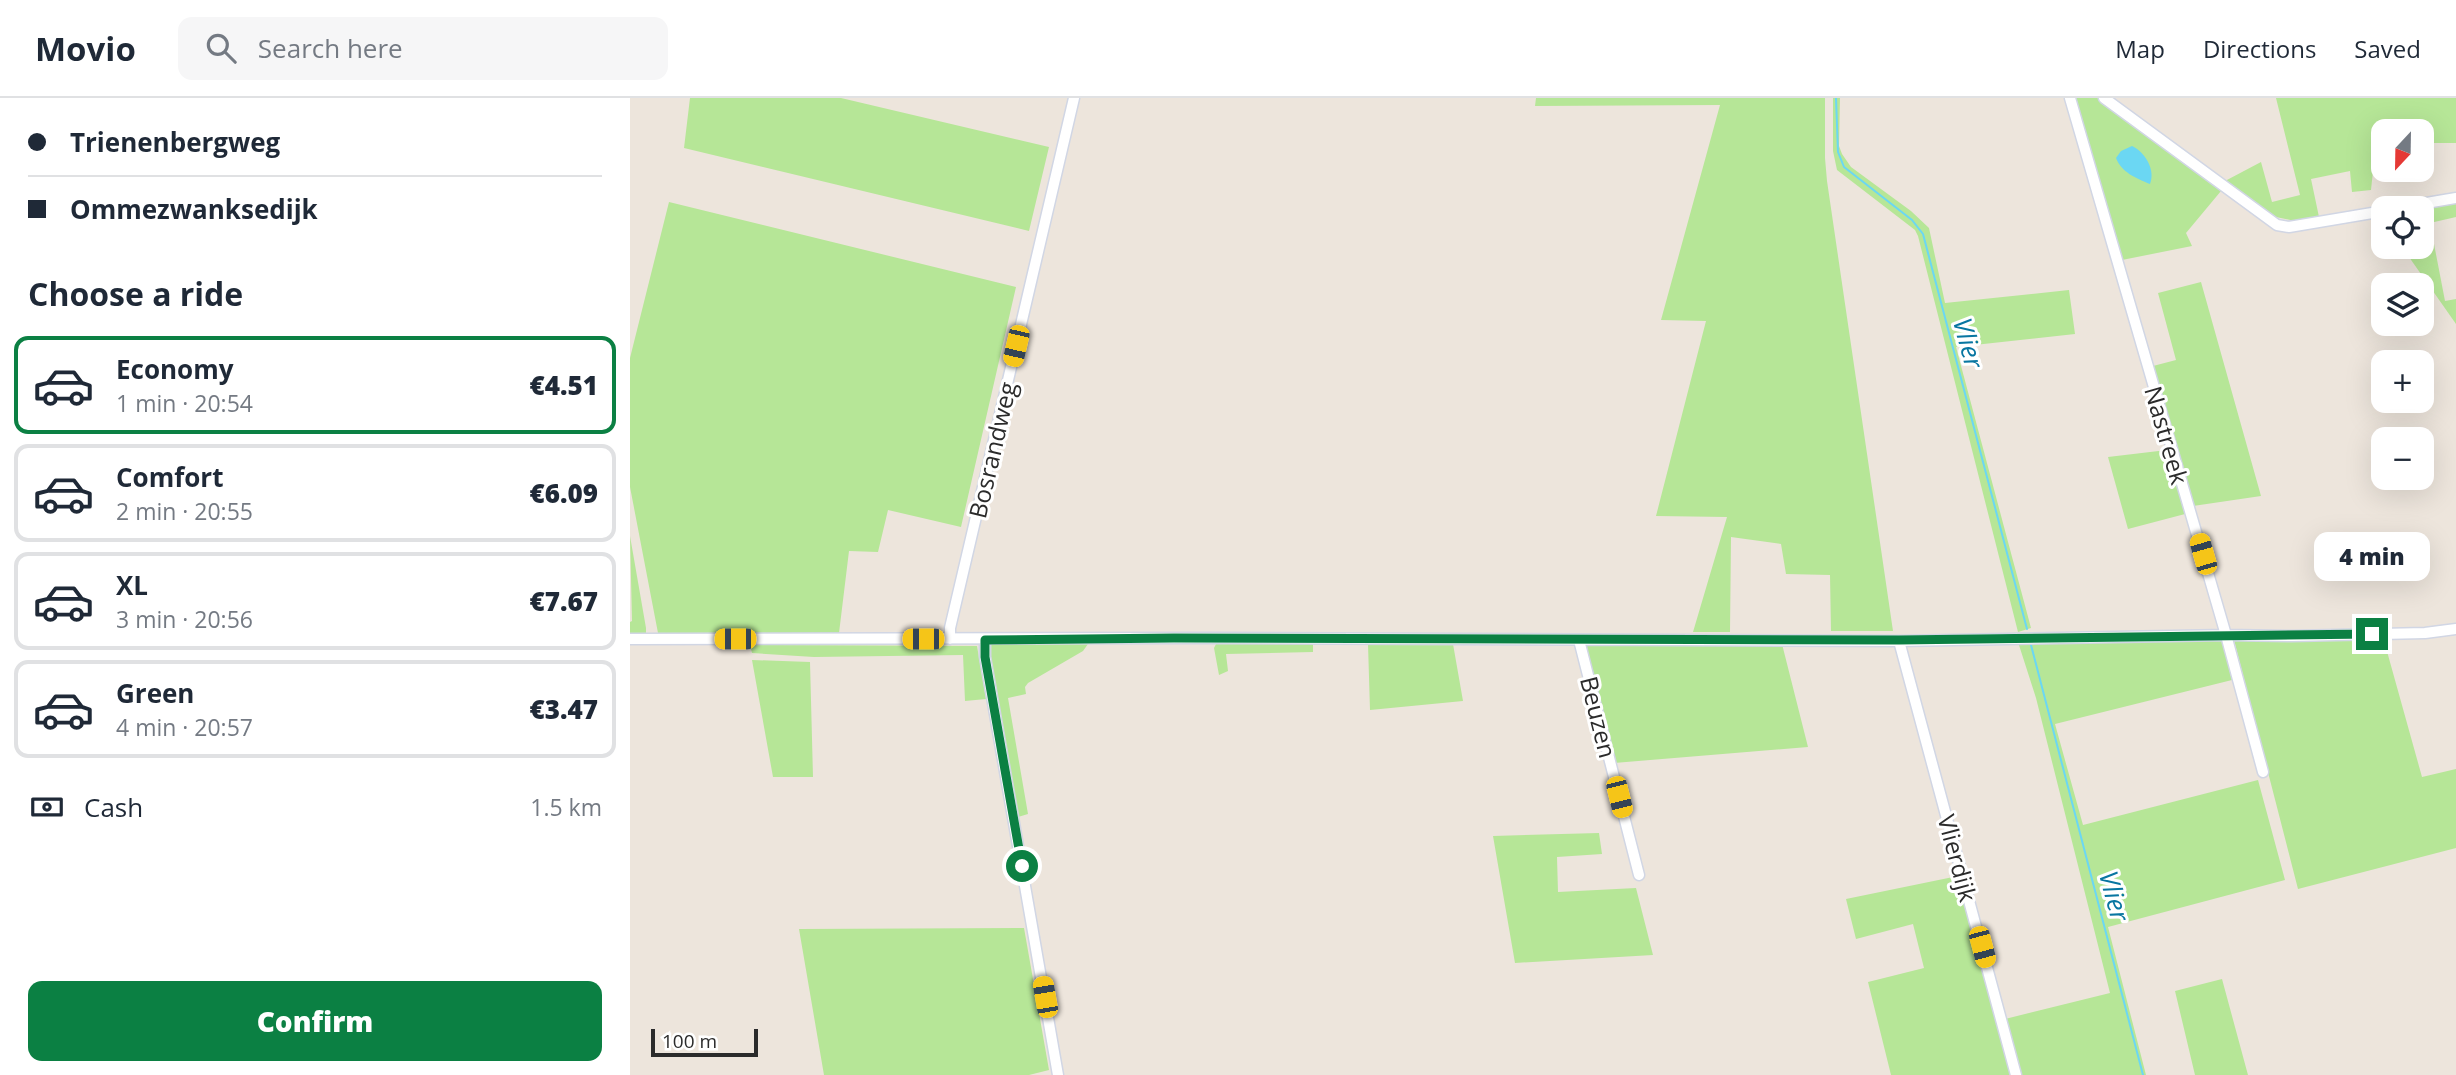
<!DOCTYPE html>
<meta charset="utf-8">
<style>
body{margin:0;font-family:"Open Sans",sans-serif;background:#f6f6f7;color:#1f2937;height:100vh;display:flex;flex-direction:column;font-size:26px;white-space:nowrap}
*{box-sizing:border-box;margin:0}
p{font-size:23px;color:#747a83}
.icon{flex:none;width:38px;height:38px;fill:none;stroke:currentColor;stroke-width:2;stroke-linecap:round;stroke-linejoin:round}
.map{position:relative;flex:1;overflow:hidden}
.panel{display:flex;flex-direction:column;background:#fff;width:630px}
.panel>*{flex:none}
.top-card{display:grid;align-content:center;height:154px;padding:0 28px;background:#fff}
.needle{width:46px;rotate:202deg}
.fabs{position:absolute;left:1741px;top:21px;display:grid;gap:14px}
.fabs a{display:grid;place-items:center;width:63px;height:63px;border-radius:14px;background:#fff;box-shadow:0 7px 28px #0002;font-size:35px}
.scale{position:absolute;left:21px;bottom:18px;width:107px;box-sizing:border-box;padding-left:7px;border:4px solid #2b2b2b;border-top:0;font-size:19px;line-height:24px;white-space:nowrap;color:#2b2b2b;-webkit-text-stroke:5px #fff;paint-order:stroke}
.end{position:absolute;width:32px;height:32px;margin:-16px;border:9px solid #0b8043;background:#fff;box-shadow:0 0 0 4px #fff}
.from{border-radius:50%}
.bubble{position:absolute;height:49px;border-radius:14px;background:#fff;box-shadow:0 7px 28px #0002;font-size:23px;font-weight:800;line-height:49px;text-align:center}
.car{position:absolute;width:21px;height:42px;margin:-21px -10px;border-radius:9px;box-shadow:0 0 5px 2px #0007;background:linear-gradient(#f5c518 24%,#345 0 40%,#f5c518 0 76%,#345 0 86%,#f5c518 0)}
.top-card b{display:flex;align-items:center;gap:24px;height:66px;font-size:26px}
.top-card b+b{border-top:2px solid #e0e1e3}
.top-card i{width:18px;height:18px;background:#1f2937}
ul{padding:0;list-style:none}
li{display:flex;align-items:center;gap:21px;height:98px;margin:0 14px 10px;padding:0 14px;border:4px solid #e0e1e3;border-radius:14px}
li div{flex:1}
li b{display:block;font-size:26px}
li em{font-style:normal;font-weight:800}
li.on{border-color:#0b8043}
li>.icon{width:63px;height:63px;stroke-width:1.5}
h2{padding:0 28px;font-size:32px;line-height:84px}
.pay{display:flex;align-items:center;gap:18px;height:77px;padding:0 28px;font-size:26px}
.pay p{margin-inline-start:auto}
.action{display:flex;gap:14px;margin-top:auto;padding:14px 28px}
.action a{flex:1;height:80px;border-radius:14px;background:#0b8043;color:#fff;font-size:28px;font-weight:800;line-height:80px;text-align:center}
header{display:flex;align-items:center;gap:42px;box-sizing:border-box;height:98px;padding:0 35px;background:#fff;border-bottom:2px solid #e0e1e3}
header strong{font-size:33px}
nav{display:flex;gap:38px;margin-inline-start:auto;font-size:24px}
.search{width:490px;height:63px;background:#f6f6f7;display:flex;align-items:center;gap:18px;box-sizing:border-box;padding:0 24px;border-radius:14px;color:#747a83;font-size:26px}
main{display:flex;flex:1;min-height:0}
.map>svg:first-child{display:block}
.green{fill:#b6e697}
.water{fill:#6bd7f3}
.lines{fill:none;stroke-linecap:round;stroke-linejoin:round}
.stream{stroke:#6bd7f3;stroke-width:2}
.minor-casing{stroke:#d1d6e4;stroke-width:13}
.minor{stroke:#fff;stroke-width:10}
.route{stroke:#0b8043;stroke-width:9}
.labels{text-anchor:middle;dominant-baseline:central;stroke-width:6;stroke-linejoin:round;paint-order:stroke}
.street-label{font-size:24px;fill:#2b2b2b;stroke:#fff}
.water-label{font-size:26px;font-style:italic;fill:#0876a1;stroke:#fff}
</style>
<header>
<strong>Movio</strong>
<div class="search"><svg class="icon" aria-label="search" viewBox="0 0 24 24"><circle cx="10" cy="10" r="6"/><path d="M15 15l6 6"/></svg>Search here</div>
<nav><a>Map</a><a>Directions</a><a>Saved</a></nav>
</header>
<main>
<section class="panel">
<div class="top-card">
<b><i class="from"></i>Trienenbergweg</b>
<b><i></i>Ommezwanksedijk</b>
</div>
<h2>Choose a ride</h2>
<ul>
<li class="on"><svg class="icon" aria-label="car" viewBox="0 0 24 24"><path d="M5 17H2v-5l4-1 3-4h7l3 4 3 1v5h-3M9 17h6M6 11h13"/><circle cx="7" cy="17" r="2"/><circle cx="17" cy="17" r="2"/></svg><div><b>Economy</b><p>1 min · 20:54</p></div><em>€4.51</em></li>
<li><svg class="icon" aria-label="car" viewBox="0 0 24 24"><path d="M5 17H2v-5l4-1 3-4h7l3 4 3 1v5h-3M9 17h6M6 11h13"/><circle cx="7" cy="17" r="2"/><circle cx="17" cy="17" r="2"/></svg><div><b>Comfort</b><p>2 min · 20:55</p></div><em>€6.09</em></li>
<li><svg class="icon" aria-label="car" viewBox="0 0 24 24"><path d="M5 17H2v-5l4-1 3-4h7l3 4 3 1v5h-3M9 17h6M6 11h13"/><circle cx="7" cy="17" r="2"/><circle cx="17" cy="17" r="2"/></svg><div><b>XL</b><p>3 min · 20:56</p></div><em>€7.67</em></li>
<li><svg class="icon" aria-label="car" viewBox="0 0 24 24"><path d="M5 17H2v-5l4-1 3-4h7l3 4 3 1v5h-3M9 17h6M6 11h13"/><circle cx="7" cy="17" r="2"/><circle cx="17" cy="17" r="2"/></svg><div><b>Green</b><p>4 min · 20:57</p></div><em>€3.47</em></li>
</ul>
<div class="pay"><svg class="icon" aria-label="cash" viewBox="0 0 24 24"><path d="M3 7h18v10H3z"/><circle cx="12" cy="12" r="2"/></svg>Cash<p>1.5 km</p></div>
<div class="action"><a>Confirm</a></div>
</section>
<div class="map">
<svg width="1826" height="977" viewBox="0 0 1826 977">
<rect width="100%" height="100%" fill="#ede5dc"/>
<!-- green -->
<path class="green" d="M60 0H211L419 49 399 133 54 50Z
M906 0H1195V60L1197 83 1263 533H1201L1200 477 1156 476 1151 446 1101 439 1100 534H1063L1097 419 1026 418 1076 223 1031 222 1090 7 905 8Z
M1203 0H1210L1209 48 1212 56 1221 69 1281 113 1299 130 1315 205 1439 192 1445 236 1326 249 1401 530 1388 534 1288 138 1285 132 1207 72 1203 53Z
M1446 0H1472L1539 50 1591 93 1556 135 1562 148 1492 162Z
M1646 0H1826V45H1792V33H1773V26H1748L1741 92 1722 94 1720 73 1681 81 1689 119 1665 123 1646 119 1595 83 1631 64 1642 104 1670 97Z
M1826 103V119L1800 125 1815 203 1826 201V226L1772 149H1792V110Z
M39 104 386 189 331 429 258 412 248 454 219 453 209 535H28L0 389V260Z
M1571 184 1631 398 1563 408 1523 268 1546 262 1528 195Z
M1537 352 1555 416 1498 431 1478 359Z
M0 438 16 530V535H0V524L2 523Z
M1753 539 1792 679 1826 671V750L1668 791 1604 542Z
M1592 542 1602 582 1425 626 1453 727 1628 682 1655 782 1478 829 1516 977H1390L1375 921 1480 895 1406 600 1388 544Z
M458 546 453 553 398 585 395 589 396 596 378 600 398 716 388 719 359 547Z
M586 546H683V554L596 556 598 573 589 577 584 550Z
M738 546H823L833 603 740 612Z
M1152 546 1178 649 984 665 954 548Z
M120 547 347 548 356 601 335 603 333 557 184 559 122 555Z
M122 562 180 564 183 679H143Z
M969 735 972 756 927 759 928 794 1006 790 1023 857 885 865 863 738Z
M1328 778 1380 977H1261L1238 884 1294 870 1283 826 1226 841 1216 801Z
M394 830 419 972 399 977H194L169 831Z
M1592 881 1618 977H1565L1545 893Z"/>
<!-- water -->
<path class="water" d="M1502 48C1515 54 1526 72 1520 86 1506 80 1492 75 1486 60L1491 53Z"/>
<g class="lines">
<!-- stream -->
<path class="stream" d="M1206 0 1208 54 1214 69 1282 122 1293 136 1397 531
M1401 547 1513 977"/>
<!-- minor casing -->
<g class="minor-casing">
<path id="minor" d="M1440 0 1596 537 1633 674
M1474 0 1647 127 1659 129 1754 113
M1767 110 1826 100
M0 541 581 540 1269 543 1596 537 1662 538 1795 535 1826 531
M320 541V530L444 0
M355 542V559L428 977
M949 542 1009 777
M1269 543 1386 977"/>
</g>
<!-- minor -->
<use href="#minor" class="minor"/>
</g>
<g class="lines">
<!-- route -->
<path class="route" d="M392 768 355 559V542L544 540 1269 542 1742 536"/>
</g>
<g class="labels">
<!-- street labels -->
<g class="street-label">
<text transform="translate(1537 337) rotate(74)">Nastreek</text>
<text transform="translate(362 352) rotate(-77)">Bosrandweg</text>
<text transform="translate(969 619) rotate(76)">Beuzen</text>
<text transform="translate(1328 760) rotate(75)">Vlierdijk</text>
</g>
<!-- water labels -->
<g class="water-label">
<text transform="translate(1339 245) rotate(75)">Vlier</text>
<text transform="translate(1485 798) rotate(75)">Vlier</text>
</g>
</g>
</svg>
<div class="fabs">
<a><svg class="needle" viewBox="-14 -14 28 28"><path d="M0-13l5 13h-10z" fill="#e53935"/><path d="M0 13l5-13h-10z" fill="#747a83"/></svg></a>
<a><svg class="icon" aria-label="locate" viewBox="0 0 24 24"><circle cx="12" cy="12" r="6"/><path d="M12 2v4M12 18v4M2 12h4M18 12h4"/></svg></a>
<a><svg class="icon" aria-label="layers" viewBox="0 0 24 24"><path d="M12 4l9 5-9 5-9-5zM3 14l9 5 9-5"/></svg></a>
<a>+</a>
<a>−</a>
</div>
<div class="scale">100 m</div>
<i class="end from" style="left:392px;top:768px"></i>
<i class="end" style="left:1742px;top:536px"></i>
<div class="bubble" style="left:1684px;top:434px;width:116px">4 min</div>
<i class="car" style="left:386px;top:248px;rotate:193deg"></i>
<i class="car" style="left:1573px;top:456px;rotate:344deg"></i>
<i class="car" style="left:105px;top:541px;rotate:270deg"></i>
<i class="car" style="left:293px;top:541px;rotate:270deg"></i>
<i class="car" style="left:989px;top:699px;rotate:166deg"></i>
<i class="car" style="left:1352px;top:849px;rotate:165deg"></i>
<i class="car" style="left:415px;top:899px;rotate:350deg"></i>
</div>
</main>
